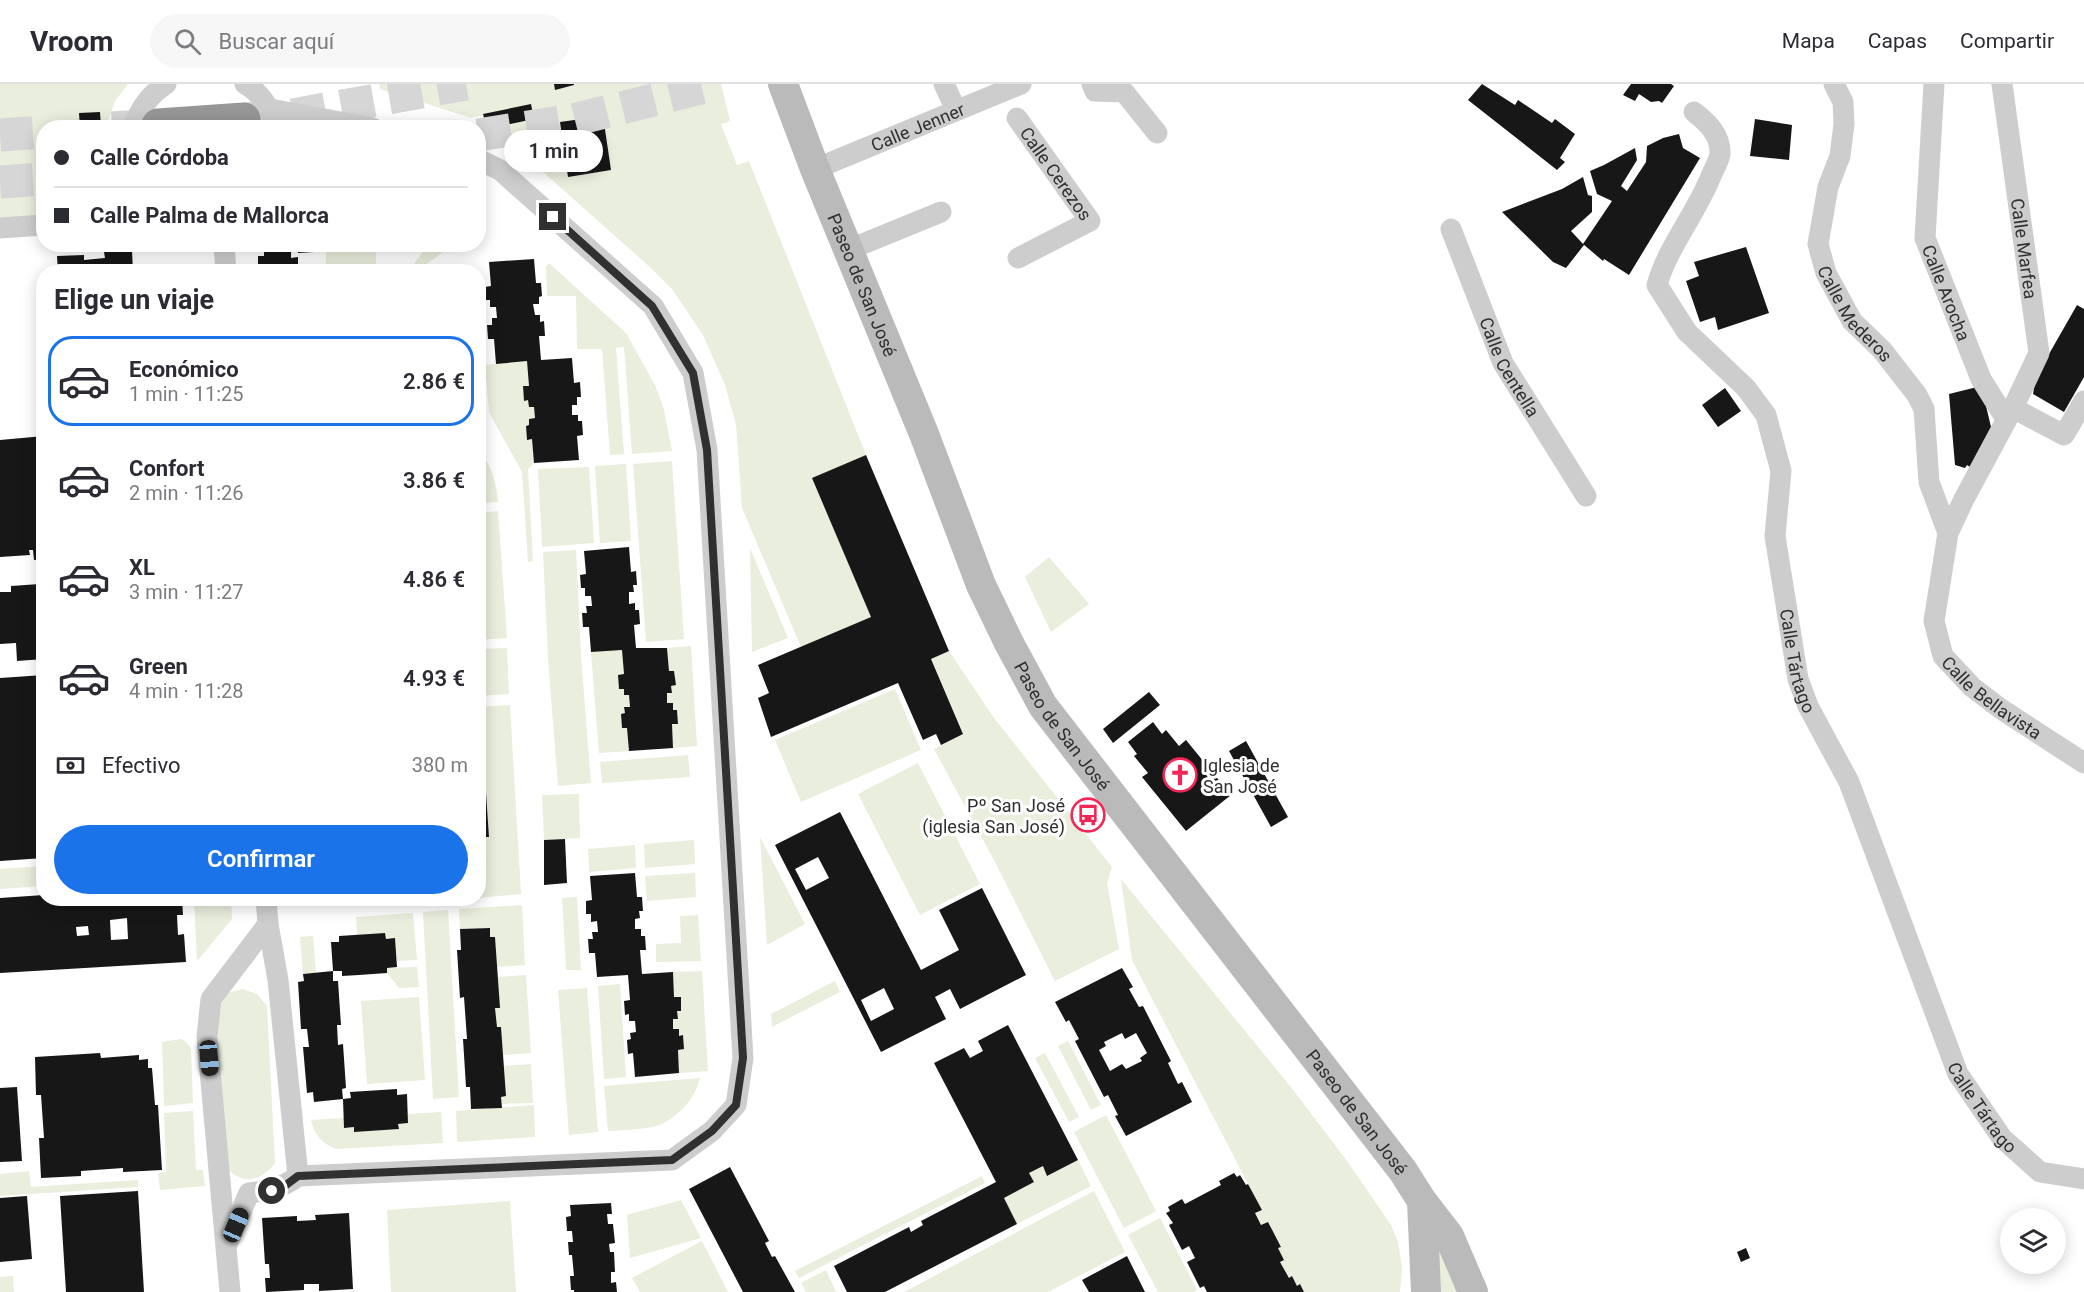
<!DOCTYPE html>
<html lang="es">
<meta charset="utf-8">
<style>
body{margin:0;font-family:Roboto,sans-serif;background:#f7f7f7;color:#2b2b33;height:100vh;display:flex;flex-direction:column;font-size:22px;white-space:nowrap}
*{box-sizing:border-box;margin:0}
p{font-size:20px;color:#7c7c81}
.icon{flex:none;width:33px;height:33px;fill:none;stroke:currentColor;stroke-width:2;stroke-linecap:round;stroke-linejoin:round}
.map{position:relative;flex:1;overflow:hidden}
.sheet{position:absolute;left:36px;top:180px;width:450px;height:642px;display:flex;flex-direction:column;background:#fff;border-radius:24px;box-shadow:0 3px 15px #0003}
.sheet>*{flex:none}
.guide{position:absolute;left:36px;top:36px;width:450px;height:132px;border-radius:24px;box-shadow:0 3px 15px #0003;display:grid;align-content:center;height:132px;padding:0 18px;background:#fff}
.buttons{position:absolute;left:2000px;top:1124px;display:grid;gap:12px}
.buttons a{display:grid;place-items:center;width:66px;height:66px;border-radius:50%;background:#fff;box-shadow:0 3px 15px #0003;font-size:30px}
.end{position:absolute;width:27px;height:27px;margin:-14px;border:8px solid #303030;background:#fff;box-shadow:0 0 0 3px #fff}
.from{border-radius:50%}
.bubble{position:absolute;height:42px;border-radius:21px;background:#fff;box-shadow:0 3px 15px #0003;font-size:20px;font-weight:600;line-height:42px;text-align:center}
.car{position:absolute;width:18px;height:36px;margin:-18px -9px;border-radius:8px;box-shadow:0 0 4px 2px #0007;background:linear-gradient(#222 24%,#8ab4d8 0 40%,#222 0 76%,#8ab4d8 0 86%,#222 0)}
.guide b{display:flex;align-items:center;gap:21px;height:57px;font-size:22px}
.guide b+b{border-top:2px solid #e1e1e2}
.guide i{width:15px;height:15px;background:#2b2b33}
ul{padding:0;list-style:none}
li{display:flex;align-items:center;gap:18px;height:90px;margin:0 12px 9px;padding:0 6px;border:3px solid transparent;border-radius:24px}
li div{flex:1}
li b{display:block;font-size:22px}
li em{font-style:normal;font-weight:600}
li.active{border-color:#1a73e8}
li>.icon{width:54px;height:54px;stroke-width:1.5}
h2{padding:0 18px;font-size:27px;line-height:72px}
.pay{display:flex;align-items:center;gap:15px;height:66px;padding:0 18px;font-size:22px}
.pay p{margin-inline-start:auto}
.action{display:flex;gap:12px;margin-top:auto;padding:12px 18px}
.action a{flex:1;height:69px;border-radius:36px;background:#1a73e8;color:#fff;font-size:24px;font-weight:600;line-height:69px;text-align:center}
header{display:flex;align-items:center;gap:36px;box-sizing:border-box;height:84px;padding:0 30px;background:#fff;border-bottom:2px solid #e1e1e2}
header strong{font-size:28px}
nav{display:flex;gap:33px;margin-inline-start:auto;font-size:21px}
.search{width:420px;height:54px;background:#f7f7f7;display:flex;align-items:center;gap:15px;box-sizing:border-box;padding:0 21px;border-radius:33px;color:#7c7c81;font-size:22px}
.map>svg:first-child{display:block}
.green{fill:#e9eedd}
.building{fill:#171717;fill-rule:evenodd}
.lines{fill:none;stroke-linecap:round;stroke-linejoin:round}
.highway-tunnel{stroke:#d6d6d6;stroke-width:33;stroke-dasharray:33 16;stroke-linecap:butt}
.street{stroke:#cdcdcd;stroke-width:21}
.secondary{stroke:#bababa;stroke-width:30}
.highway{stroke:#979797;stroke-width:33}
.route{stroke:#303030;stroke-width:8}
.labels{text-anchor:middle;dominant-baseline:central;stroke-width:6;stroke-linejoin:round;paint-order:stroke}
.street-label{font-size:18px;fill:#303030;stroke:#fff}
.poi-label{font-size:18px;fill:#303030;stroke:#fff;text-anchor:start}
</style>
<header>
<strong>Vroom</strong>
<div class="search"><svg class="icon" aria-label="search" viewBox="0 0 24 24"><circle cx="10" cy="10" r="6"/><path d="M15 15l6 6"/></svg>Buscar aquí</div>
<nav><a>Mapa</a><a>Capas</a><a>Compartir</a></nav>
</header>
<div class="map">
<svg width="2084" height="1208" viewBox="0 0 2084 1208">
<rect width="100%" height="100%" fill="#fff"/>
<!-- green -->
<path class="green" d="M0 0H128L115 17 106 43 44 44 43 132 0 134Z
M379 0H721L730 37 721 40 737 81 749 77 866 371 813 394 871 533 801 563 742 424 736 340 725 301 703 251 672 205 651 184 524 71 487 45 483 31 471 34 380 5Z
M346 161H364L365 165H376V180L326 183V168L345 166Z
M428 161H453L417 187 410 185Z
M549 179 626 249 655 301 664 326 672 367 632 370 624 263 616 264 624 370 610 371 602 265H577L576 212H547L546 183Z
M527 277 529 302 523 303 524 316H528L534 323 535 334 529 335V341L526 342 527 355H532L534 379 528 385 533 477 528 478 522 388 489 328 485 281Z
M479 364C491 382 496 396 498 418L480 419Z
M672 377 684 555 646 558 633 380Z
M626 380 631 457 600 459 595 382Z
M589 383 594 459 542 463 538 385Z
M498 427 507 554 479 556V429Z
M750 464 788 554 752 568Z
M576 466 581 572 591 699 558 702 548 574 543 468Z
M1049 473 1089 520 1051 548 1025 493Z
M691 562 697 662 673 664 672 640 678 639 677 626H673V619H667V610L672 609 671 602 676 601 674 587H669L667 564Z
M507 564 509 610 479 612V565Z
M622 566 624 590 618 592 619 605H624V611H629L630 623H624L625 629 621 630 622 644H627L629 667 599 669 591 568Z
M949 567 994 634 1112 783 1107 799 1119 865 1055 897 995 778 934 665 963 649 931 575Z
M895 605 921 666 801 718 775 656Z
M510 621 521 810 479 814V765L486 764 485 753 489 752 486 709H481L480 689H484L481 646H479V623Z
M688 671 690 693 602 699 600 678Z
M918 679 980 800 920 831 858 710Z
M579 710 580 754 544 756 542 711Z
M760 753 805 840 767 861Z
M694 756 695 780 645 784 644 760Z
M635 761 636 784 589 788 588 765Z
M43 782V802L0 805V785Z
M695 789 696 813 647 817 645 792Z
M1121 795 1294 1007 1347 1077 1391 1141 1398 1158 1402 1184 1400 1208H1304L1300 1201 1297 1202 1292 1193 1289 1194 1280 1178 1284 1176 1278 1164 1281 1162 1268 1138 1261 1141 1255 1129 1261 1125 1132 876Z
M577 813 581 886H566L562 814Z
M194 815H231L232 835 197 877Z
M385 815H416V819L386 822Z
M522 821 525 881 497 883 495 853H490V844L460 845 459 825Z
M448 826 459 1013 433 1015 423 828Z
M413 829 417 876 397 877 395 854 386 855 385 849 357 851 356 833Z
M698 831 701 877 656 878V860L681 859 680 832Z
M313 852 316 889 303 890 300 853Z
M417 883 419 903 399 904 387 889V884Z
M702 887 708 987 679 989 678 966 684 965 683 952H679V945H673V935H678L677 927H681V913H674L673 888Z
M526 891 531 969 503 971 501 943H497L495 924 498 893Z
M835 897 840 908 772 943 771 930Z
M620 900 626 993 604 995 598 902Z
M587 904 598 1048 569 1051 558 906Z
M243 905 257 910 267 922 275 1079C262 1096 244 1102 228 1085L215 923 226 909Z
M419 913 425 996 367 1000 361 917Z
M181 955 186 958 191 964 193 1019 164 1022 162 958Z
M1068 957 1101 1021 1091 1026 1058 962Z
M1045 969 1079 1033 1069 1038 1035 974Z
M531 980 533 1019 501 1020V1013L506 1012 504 982Z
M700 994C696 1015 673 1040 651 1043 637 1046 622 1046 608 1047L604 1002Z
M534 1021 535 1053 457 1058 456 1027Z
M193 1027 196 1086H203L205 1102 160 1106 158 1089 166 1088 164 1029Z
M441 1028 443 1059 336 1065C322 1059 315 1052 311 1036L344 1034 354 1043V1048L398 1045V1040L408 1039V1030Z
M1106 1031 1156 1127 1124 1144 1074 1048Z
M1078 1076 1091 1102 1017 1140 1004 1114 1034 1098 1029 1089 1043 1082 1048 1092Z
M29 1087 31 1103 138 1096V1103L0 1112V1090Z
M982 1092 985 1099 799 1194 795 1187Z
M1094 1107 1125 1168 1048 1208H904Z
M681 1116 701 1154 630 1174 627 1131Z
M510 1117 516 1208H391L387 1126Z
M1160 1134 1197 1206 1193 1208H1158L1128 1151Z
M1434 1152 1459 1208H1437Z
M702 1157 728 1208H640L632 1194Z
M826 1186 836 1208H806L801 1199Z
M13 1192 14 1208H0V1193Z"/>
<!-- building -->
<path class="building" d="M554 0H574V1L555 6Z
M1482 0 1515 21 1518 16 1552 39 1555 35 1575 50 1560 74 1565 78 1557 86 1468 16Z
M1631 0H1671L1674 2 1662 19 1659 17 1651 18 1639 10 1635 17 1623 11Z
M531 20 534 35 487 45 483 30Z
M100 28 101 44H80L79 29Z
M603 32 611 86 568 93 560 38Z
M1755 35 1792 41 1789 76 1750 72Z
M1679 50 1683 64 1700 74 1629 191 1604 175 1603 177 1583 160 1612 117 1597 110 1590 87 1604 81 1635 64 1637 76 1621 102 1627 107 1646 78 1647 62 1663 54Z
M1583 93 1588 111 1592 112V128L1571 147 1584 161 1566 184 1553 178 1502 128 1562 105Z
M290 160H346V166L298 169V163H291Z
M364 160H410V163L364 165Z
M291 163V174L298 173V188H258V172H264V164Z
M1746 163 1769 229 1718 246 1715 233 1700 238 1686 197 1699 192 1694 178Z
M132 166 133 188H58L57 172 84 171V176L105 174 104 168Z
M534 175 536 199H541L542 212 539 213V220H533L535 231H540V238L544 237 545 252H539L541 276 572 274 574 299 580 298 581 313H577V321H572V331H578V337H582L583 351 577 352 579 376 534 379 532 355 527 356 526 342 529 341V335L535 334 534 323H529L528 316 524 317 523 302H529L527 277 496 280 494 255H488L487 241H492V234H497L496 223H490V216H486L485 203 491 202 489 178Z
M2077 221 2084 225V293L2064 328 2033 310 2035 299 2045 277Z
M1977 303 1982 305 1991 343 1970 383 1967 381 1965 384 1955 381 1949 310Z
M1725 304 1741 327 1718 343 1702 321Z
M44 352V475L34 476 33 466H29L30 471 0 473V356Z
M866 371 949 567 931 575 963 650 941 661 936 650 923 656 898 599 771 653 758 614 769 609 758 581 871 533 812 394Z
M629 463 631 488 636 487 637 501H633L634 508H629V520L635 519V526H639L640 540 634 541 636 564H667L669 587H674L676 601 671 602 672 609H667V619H673V626H677L678 640H672L673 664 629 667 627 644H622L621 630 625 629 624 623H630L629 611H624V605H619L618 591 624 590 622 566 591 568 589 543H583L582 529H587L586 522H592L591 512H585V504H581L580 491 586 490 584 467Z
M40 500 44 575 17 577 16 559 0 560V508H11V502Z
M44 591V774L0 777V594Z
M1149 608 1160 621 1113 659 1103 645Z
M1153 638 1162 650 1166 646 1179 662 1186 656 1231 711 1186 747 1142 693 1148 689 1134 672 1137 670 1128 658Z
M478 646H481L484 689H478Z
M1246 657 1288 733 1271 743 1229 667Z
M478 691H480L481 709H486L489 753H485L486 764 478 765Z
M840 728 921 886 959 866 939 826 982 804 1026 891 960 925 950 905 935 913 946 935 881 968 775 761ZM818 773 829 794 806 806 795 785ZM884 904 894 925 871 937 861 916Z
M565 755 567 799 544 801V756Z
M635 789 637 813H642L643 827H639L640 834 635 835V845H641V852H645L646 866H640L642 890 673 888 674 913H681V927H677L678 935H673V945H679V952L683 951 684 965 678 966 679 989 635 993 633 969 628 970 627 956 631 955 630 949 636 948 635 937H629V930L625 931 624 917 630 916 628 891 597 893 595 869H589L588 855H593L592 848H598L597 837 591 838V830H586V817L592 816 590 792Z
M44 811V814H182L183 831H177L178 851 184 850 186 878 0 889V814ZM127 834 128 855 111 856 110 836ZM88 842 89 851 77 852 76 843Z
M490 844V853H495L500 924H495L497 943H501L506 1012 501 1013 502 1024 471 1025 470 1003H466L463 955H467L464 913 460 914 457 866H461L460 845Z
M385 849 386 855 395 854 397 883 387 884V889L359 891 342 892V887H333V897H338L341 941H337L338 961 343 960 346 1004 342 1005 343 1015 314 1018 313 1008 307 1009 303 963H309L307 945H301L298 898 304 897 303 890 333 887 331 858H339V852Z
M1122 884 1133 903 1129 905 1139 923 1143 922 1171 977 1168 979 1178 1000 1182 998 1192 1018 1126 1052 1115 1032 1118 1031 1108 1011 1104 1013 1075 957 1079 955 1069 936 1066 938 1055 918ZM1122 949 1125 955 1136 949 1147 969 1140 974 1142 977 1126 985 1122 980 1110 987 1099 966 1106 962 1104 958Z
M1008 941 1078 1076 1047 1092 1043 1082 1029 1089 1034 1098 1004 1114 1017 1140 885 1208H847L834 1182 909 1143 911 1148 923 1141 921 1137 996 1098 934 979 964 964 970 974 983 967 978 957Z
M100 969 101 974 139 971V976L148 975V984H152L155 1021H158L162 1086 123 1088V1084L81 1087V1092L41 1094 39 1054H44L41 1011H36L35 973Z
M17 1003 22 1077 0 1078V1004Z
M397 1005V1011L407 1010 408 1039 398 1040 399 1045 354 1048V1043L344 1044 343 1015 351 1014 350 1008Z
M730 1083 769 1157 765 1159 772 1173 775 1172 795 1208H743L689 1105Z
M1234 1089 1237 1093 1240 1091 1246 1101 1248 1100 1262 1126 1255 1129 1261 1141 1268 1138 1281 1163 1278 1164 1284 1176 1280 1178 1289 1194 1292 1192 1297 1202 1300 1200 1304 1208H1207L1204 1202 1200 1204 1187 1178 1195 1174 1189 1162 1182 1166 1169 1141 1173 1139 1166 1129 1170 1127 1168 1123 1182 1115 1185 1120 1221 1101 1219 1097Z
M138 1107 144 1208H66L60 1112Z
M27 1112 32 1175 0 1178V1114Z
M611 1119 612 1130H607L608 1140H613L615 1159 609 1160 610 1168H614L615 1188H611V1199L616 1198 617 1208H574V1206H571L570 1192H574L572 1171H569L568 1158H573L572 1147H567L566 1133 571 1132 570 1121Z
M349 1129 353 1205 319 1207V1200H304V1206L266 1208 265 1194H270L269 1180H265L262 1134 297 1132V1137L316 1136 315 1131Z
M1746 1164 1750 1174 1741 1178 1737 1168Z
M1127 1172 1145 1208H1089L1082 1196Z"/>
<g class="lines">
<!-- highway-tunnel -->
<path class="highway-tunnel" d="M244 35 281 33 466 0
M112 44 158 41
M0 51 44 48
M478 51 573 36 717 0
M0 98 44 95"/>
<!-- street -->
<g class="street">
<path d="M245 0C262 9 271 26 277 44"/>
<path d="M944 0 956 26"/>
<path d="M1092 0 1095 7 1124 8 1157 49"/>
<path id="s1" d="M1834 0 1843 18 1844 40 1840 72 1828 103 1818 160 1826 189 1852 237 1882 266 1917 311 1924 325 1929 398 1948 449"/>
<path id="s2" d="M1934 0 1925 154 1981 295 2006 335"/>
<path id="s3" d="M2002 0 2039 269 2013 324 1964 415 1948 449 1934 537 1943 572 1972 603 2001 625 2084 679"/>
<path d="M270 25 373 44"/>
<path id="s4" d="M1694 28C1707 38 1721 51 1720 70 1719 77 1714 85 1711 92 1696 130 1668 162 1657 201L1687 248 1746 304 1766 331 1781 387 1775 452 1798 595 1808 622 1849 698 1958 990 2002 1054 2040 1088 2084 1095"/>
<path id="s5" d="M1017 34 1090 137 1018 174"/>
<path d="M133 44C140 25 149 11 166 0"/>
<path id="s6" d="M815 85 1021 0"/>
<path d="M0 144 44 141"/>
<path id="s7" d="M1451 145 1503 279 1586 412"/>
<path d="M224 160 226 188"/>
<path d="M848 166 941 128"/>
<path d="M2013 324 2064 351 2084 317"/>
<path d="M266 814 268 840 278 896 298 1092"/>
<path d="M298 1092 672 1076 712 1047 736 1021 743 974 707 366 693 289 653 222 500 86 478 75"/>
<path d="M228 1158 249 1109C269 1107 282 1104 298 1092"/>
<path d="M230 1208 207 953 211 915 268 840"/>
</g>
<!-- secondary -->
<g class="secondary">
<path id="s8" d="M783 0 815 85 924 350 981 501 1009 559 1043 622 1403 1087 1422 1117 1449 1152 1473 1208"/>
<path d="M1422 1117 1426 1208"/>
</g>
<!-- highway -->
<path class="highway" d="M158 41 244 35"/>
</g>
<g class="lines">
<!-- route -->
<path class="route" d="M272 1107 286 1101 298 1092 672 1076 712 1047 736 1021 743 974 707 366 693 289 652 222 553 133"/>
</g>
<!-- icons -->
<defs>
<g id="church-ring" transform="scale(1.725)"><circle r="9.5" fill="#fff" stroke="#f52555" stroke-width="1.5"/><path d="M-1.2-6h2.4v3.5h3.3v2.4h-3.3V6h-2.4V-.1h-3.3v-2.4h3.3Z" fill="#f52555"/></g>
<g id="bus-ring" transform="scale(1.725)"><circle r="9.5" fill="#fff" stroke="#f52555" stroke-width="1.5"/><path d="M-5-6H5V4H4V6H2V4H-2V6H-4V4H-5ZM-3.5-4V0h7V-4ZM-3.5 1.2v1.5H-2V1.2ZM2 1.2v1.5H3.5V1.2Z" fill="#f52555"/></g>
</defs>
<g fill-rule="evenodd">
<use href="#church-ring" x="1180" y="691"/>
<use href="#bus-ring" x="1088" y="731"/>
</g>
<g class="labels">
<!-- street labels -->
<g class="street-label">
<text stroke="none"><textPath href="#s6" startOffset="111">Calle Jenner</textPath></text>
<text stroke="none"><textPath href="#s5" startOffset="68">Calle Cerezos</textPath></text>
<text stroke="none"><textPath href="#s3" startOffset="166">Calle Marfea</textPath></text>
<text stroke="none"><textPath href="#s8" startOffset="216">Paseo de San José</textPath></text>
<text stroke="none"><textPath href="#s2" startOffset="213">Calle Arocha</textPath></text>
<text stroke="none"><textPath href="#s1" startOffset="246">Calle Mederos</textPath></text>
<text stroke="none"><textPath href="#s7" startOffset="150">Calle Centella</textPath></text>
<text stroke="none"><textPath href="#s4" startOffset="618">Calle Tártago</textPath></text>
<text stroke="none"><textPath href="#s3" startOffset="663">Calle Bellavista</textPath></text>
<text stroke="none"><textPath href="#s8" startOffset="702">Paseo de San José</textPath></text>
<text stroke="none"><textPath href="#s4" startOffset="1104">Calle Tártago</textPath></text>
<text stroke="none"><textPath href="#s8" startOffset="1188">Paseo de San José</textPath></text>
</g>
<!-- poi labels -->
<g class="poi-label">
<text x="1203" y="681">Iglesia de<tspan x="1203" dy="21">San José</tspan></text>
<text x="1065" y="721" text-anchor="end">Pº San José<tspan x="1065" dy="21">(iglesia San José)</tspan></text>
</g>
</g>
</svg>
<div class="buttons">
<a><svg class="icon" aria-label="layers" viewBox="0 0 24 24"><path d="M12 4l9 5-9 5-9-5zM3 14l9 5 9-5"/></svg></a>
</div>
<i class="end from" style="left:272px;top:1107px"></i>
<i class="end" style="left:553px;top:133px"></i>
<div class="bubble" style="left:504px;top:46px;width:99px">1 min</div>
<i class="car" style="left:209px;top:974px;rotate:175deg"></i>
<i class="car" style="left:236px;top:1141px;rotate:23deg"></i>
<div class="guide">
<b><i class="from"></i>Calle Córdoba</b>
<b><i></i>Calle Palma de Mallorca</b>
</div>
<section class="sheet">
<h2>Elige un viaje</h2>
<ul>
<li class="active"><svg class="icon" aria-label="car" viewBox="0 0 24 24"><path d="M5 17H2v-5l4-1 3-4h7l3 4 3 1v5h-3M9 17h6M6 11h13"/><circle cx="7" cy="17" r="2"/><circle cx="17" cy="17" r="2"/></svg><div><b>Económico</b><p>1 min · 11:25</p></div><em>2.86 €</em></li>
<li><svg class="icon" aria-label="car" viewBox="0 0 24 24"><path d="M5 17H2v-5l4-1 3-4h7l3 4 3 1v5h-3M9 17h6M6 11h13"/><circle cx="7" cy="17" r="2"/><circle cx="17" cy="17" r="2"/></svg><div><b>Confort</b><p>2 min · 11:26</p></div><em>3.86 €</em></li>
<li><svg class="icon" aria-label="car" viewBox="0 0 24 24"><path d="M5 17H2v-5l4-1 3-4h7l3 4 3 1v5h-3M9 17h6M6 11h13"/><circle cx="7" cy="17" r="2"/><circle cx="17" cy="17" r="2"/></svg><div><b>XL</b><p>3 min · 11:27</p></div><em>4.86 €</em></li>
<li><svg class="icon" aria-label="car" viewBox="0 0 24 24"><path d="M5 17H2v-5l4-1 3-4h7l3 4 3 1v5h-3M9 17h6M6 11h13"/><circle cx="7" cy="17" r="2"/><circle cx="17" cy="17" r="2"/></svg><div><b>Green</b><p>4 min · 11:28</p></div><em>4.93 €</em></li>
</ul>
<div class="pay"><svg class="icon" aria-label="cash" viewBox="0 0 24 24"><path d="M3 7h18v10H3z"/><circle cx="12" cy="12" r="2"/></svg>Efectivo<p>380 m</p></div>
<div class="action"><a>Confirmar</a></div>
</section>
</div>
